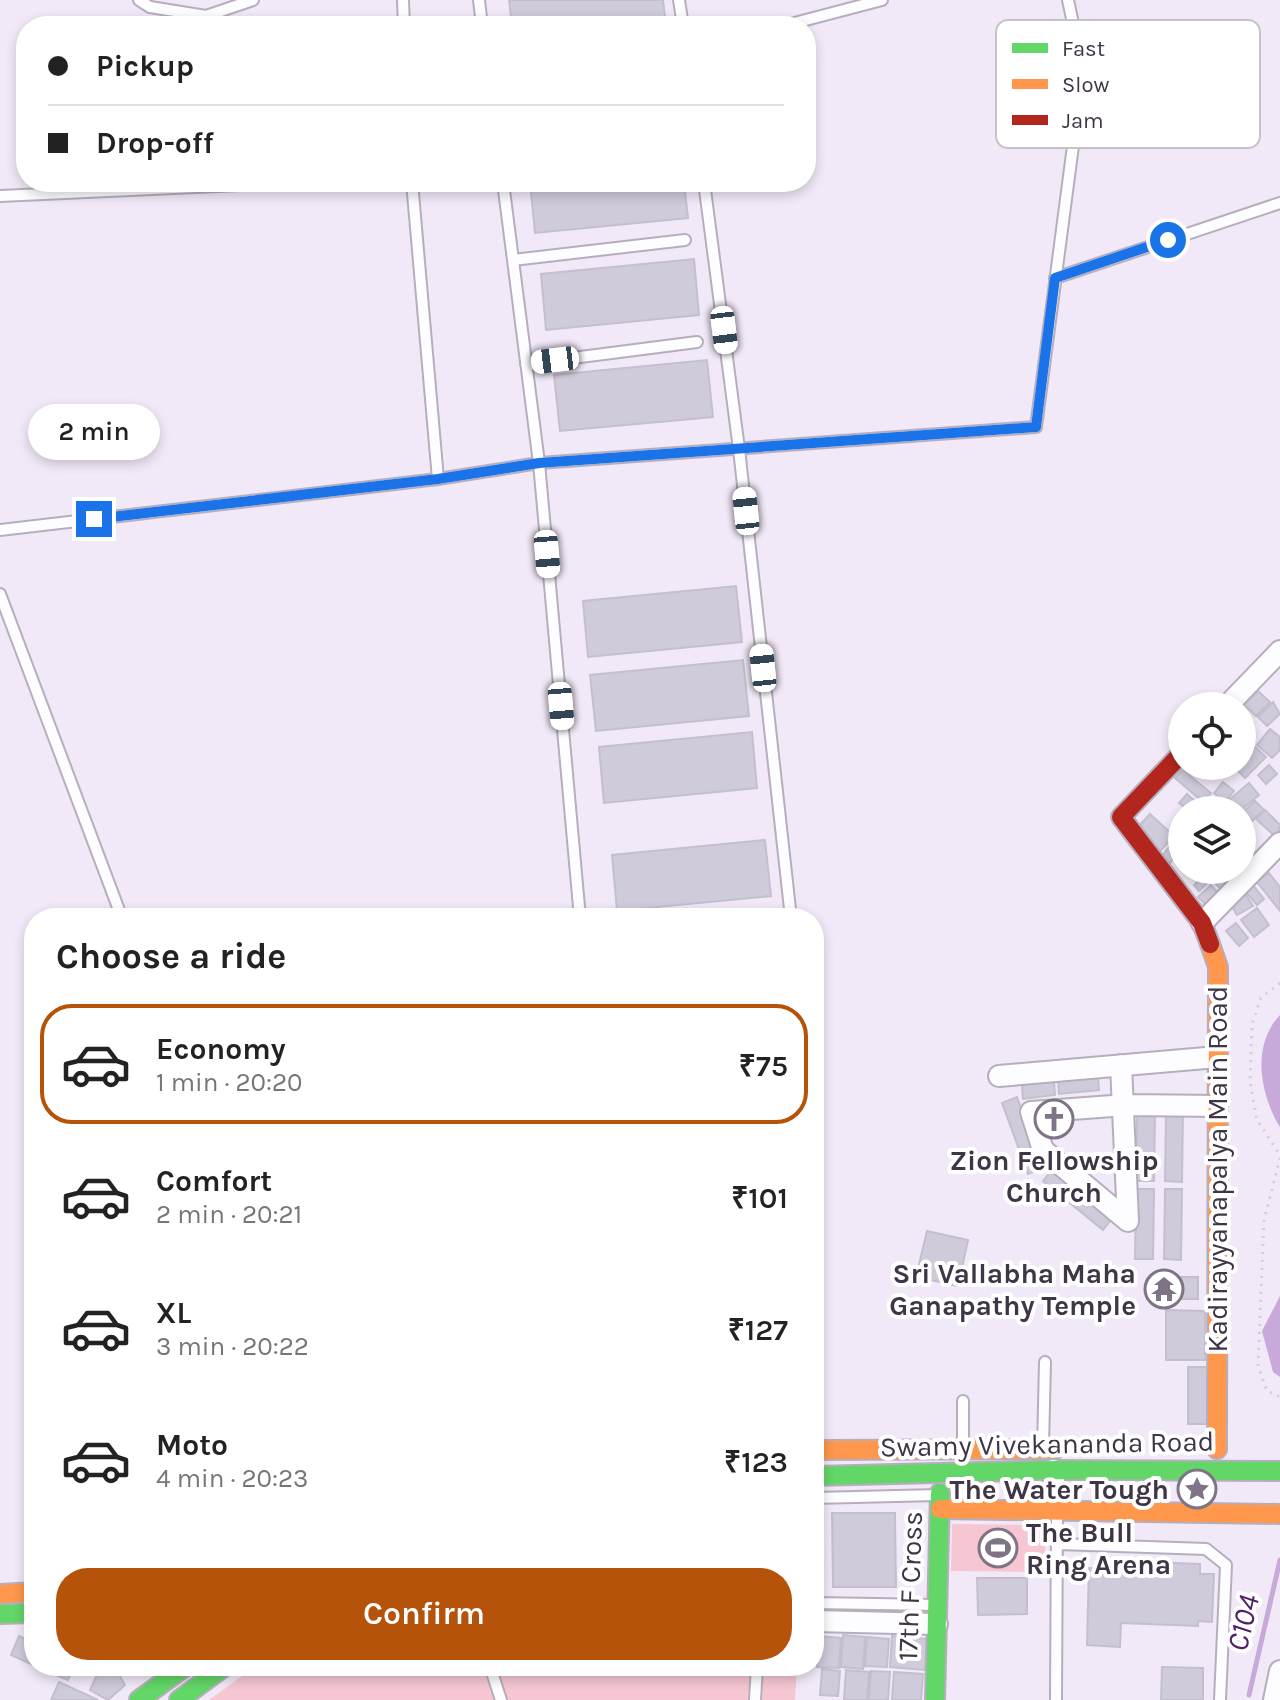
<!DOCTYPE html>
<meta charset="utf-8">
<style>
body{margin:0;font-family:Karla,sans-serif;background:#f2f2f2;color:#222;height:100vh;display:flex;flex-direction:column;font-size:30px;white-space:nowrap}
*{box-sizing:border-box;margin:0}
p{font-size:26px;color:#767676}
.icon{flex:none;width:44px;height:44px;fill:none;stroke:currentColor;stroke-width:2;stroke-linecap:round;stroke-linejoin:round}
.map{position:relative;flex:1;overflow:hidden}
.side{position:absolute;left:24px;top:908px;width:800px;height:768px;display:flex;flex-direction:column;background:#fff;border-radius:32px;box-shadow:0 4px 12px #0003}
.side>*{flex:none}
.banner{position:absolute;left:16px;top:16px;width:800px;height:176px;border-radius:32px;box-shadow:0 4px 12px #0003;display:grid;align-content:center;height:176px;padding:0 32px;background:#fff}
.buttons{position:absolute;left:1168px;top:692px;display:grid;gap:16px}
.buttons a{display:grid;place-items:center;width:88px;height:88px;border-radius:50%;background:#fff;box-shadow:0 4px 12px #0003;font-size:40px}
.end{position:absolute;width:36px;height:36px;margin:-18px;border:10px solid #1a73e8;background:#fff;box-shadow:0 0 0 4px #fff}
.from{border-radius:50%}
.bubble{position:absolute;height:56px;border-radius:28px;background:#fff;box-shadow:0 4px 12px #0003;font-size:26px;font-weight:600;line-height:56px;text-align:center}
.car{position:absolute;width:24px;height:48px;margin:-24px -12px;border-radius:10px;box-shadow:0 0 6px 2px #0007;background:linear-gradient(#fff 24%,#345 0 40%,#fff 0 76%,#345 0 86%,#fff 0)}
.banner b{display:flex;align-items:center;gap:28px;height:76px;font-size:30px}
.banner b+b{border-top:2px solid #e0e0e0}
.banner i{width:20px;height:20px;background:#222}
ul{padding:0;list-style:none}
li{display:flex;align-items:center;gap:24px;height:120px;margin:0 16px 12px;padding:0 16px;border:4px solid transparent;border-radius:32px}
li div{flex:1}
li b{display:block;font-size:30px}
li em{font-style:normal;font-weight:600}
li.selected{border-color:#b45309}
li>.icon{width:72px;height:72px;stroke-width:1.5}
h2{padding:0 32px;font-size:36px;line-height:96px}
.button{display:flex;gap:16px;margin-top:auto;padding:16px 32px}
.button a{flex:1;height:92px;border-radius:32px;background:#b45309;color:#fff;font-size:32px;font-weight:600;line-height:92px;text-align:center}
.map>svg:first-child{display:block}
.green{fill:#f6c7d3}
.water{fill:#c7aad9}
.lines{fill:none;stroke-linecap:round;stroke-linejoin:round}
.stream{stroke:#c7aad9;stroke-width:5}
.building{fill:#d0cbdb;stroke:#c4bfce;stroke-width:2}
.lane-casing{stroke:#b7aebd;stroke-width:14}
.street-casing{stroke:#b7aebd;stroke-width:24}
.fast-casing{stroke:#b7aebd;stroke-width:22}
.slow-casing{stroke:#b7aebd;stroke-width:22}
.jam-casing{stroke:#b7aebd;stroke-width:22}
.path{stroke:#d1ced6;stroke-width:3;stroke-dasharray:2 6;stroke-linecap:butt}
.lane{stroke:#fdfcfe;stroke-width:10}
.street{stroke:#fdfcfe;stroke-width:20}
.fast{stroke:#63d668;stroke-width:18}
.slow{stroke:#ff974d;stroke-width:18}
.jam{stroke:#b3261e;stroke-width:18}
.route{stroke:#1a73e8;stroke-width:10}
.labels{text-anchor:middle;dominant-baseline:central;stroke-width:8;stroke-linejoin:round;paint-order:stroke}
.poi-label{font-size:28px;font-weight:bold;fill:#403547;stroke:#fff;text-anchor:end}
.street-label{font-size:28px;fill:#403547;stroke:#fff}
.water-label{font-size:30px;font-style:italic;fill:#502069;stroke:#fff}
.key{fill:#fff;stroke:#c6c2c8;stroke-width:2}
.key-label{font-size:22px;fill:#403547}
</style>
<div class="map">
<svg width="1280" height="1700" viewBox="0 0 1280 1700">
<rect width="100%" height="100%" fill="#f2e9f8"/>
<!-- green -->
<path class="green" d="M952 1524 1045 1525V1572L951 1571Z
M256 1666H797L795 1700H209Z"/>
<!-- water -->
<path class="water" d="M1280 1015V1127C1260 1095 1251 1045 1280 1015Z
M1280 1296V1377L1273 1372 1262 1331Z"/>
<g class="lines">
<!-- stream -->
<path class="stream" d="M1249 1695 1280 1560"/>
</g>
<!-- building -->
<path class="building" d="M509 0H663L666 25 512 26Z
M530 182H684L688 218 535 233Z
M694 259 699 315 546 330 541 274Z
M707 360 713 417 560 431 554 375Z
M736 586 742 642 588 657 583 601Z
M743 660 749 716 596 731 590 675Z
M1258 691 1270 702 1256 716 1244 705Z
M1273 702 1280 714 1267 726 1258 717Z
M1270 729 1280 737V750L1272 758 1257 745Z
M752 732 757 788 604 803 599 747Z
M1252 744 1266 757 1245 778 1233 766H1242V754Z
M1269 765 1277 774 1266 784 1258 775Z
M1183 770 1211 793 1203 802 1175 778Z
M1223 782 1234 791 1225 802 1214 793Z
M1249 783 1259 795 1241 810H1235L1228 801Z
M1187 794 1203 808 1201 810H1188L1179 803Z
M1255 801 1264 810 1252 821 1243 812Z
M1265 810 1280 825 1278 839 1256 819Z
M1150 814 1174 836 1160 851 1136 829Z
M1178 835 1182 848 1170 863 1162 856Z
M765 840 771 896 617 911 612 855Z
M1209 870H1221L1199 891 1194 885Z
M1224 870H1239L1220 888 1213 881Z
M1269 873 1280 887V911L1257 882Z
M1211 885 1218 893 1206 905 1198 897Z
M1253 885 1264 899 1257 905 1245 891Z
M1243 890 1253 906 1237 915 1228 900Z
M1257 908 1269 925 1254 937 1241 920Z
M773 912 774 918H713Z
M1236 923 1248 938 1239 946 1226 931Z
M1098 1076 1099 1090 1059 1094 1058 1080Z
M1054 1081 1055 1095 1023 1099 1022 1085Z
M1017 1097 1043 1168 1028 1174 1002 1103Z
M1137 1111H1155L1154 1181H1136Z
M1166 1111H1183L1182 1182 1165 1181Z
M1054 1167 1114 1216 1103 1230 1043 1181Z
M1136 1189H1154L1153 1259H1135Z
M1165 1189H1182L1181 1260 1164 1259Z
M927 1231 968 1240 958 1286 916 1277Z
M1155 1277H1198V1299H1155Z
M1166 1310 1205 1311V1360H1166Z
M1188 1367H1208V1424H1188Z
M832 1513H895L896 1587H833Z
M1118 1561 1200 1564V1574H1214L1212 1622 1198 1621V1626L1121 1623 1120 1647 1087 1645 1089 1568 1118 1569Z
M977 1578H1027V1614L978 1615Z
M843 1635 865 1637 863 1669 841 1667Z
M19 1636 34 1643 31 1664 11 1655Z
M819 1636 841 1638 839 1668 817 1667Z
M892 1636 927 1639 925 1670 890 1667Z
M867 1637 889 1639 887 1667 865 1666Z
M47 1666H74L68 1680 45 1671Z
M101 1666H114L125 1685 108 1700 90 1690Z
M1162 1667 1203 1668V1700H1161Z
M822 1669 840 1671 838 1696 820 1695Z
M846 1670 869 1672 867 1700H844Z
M871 1671 890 1672 888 1700H869Z
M894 1672 923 1674 921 1700H892Z
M59 1682 98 1700H51Z"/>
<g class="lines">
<!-- lane casing -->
<g class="lane-casing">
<path id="lane" d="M139 0 150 7 206 16 253 0
M403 0 404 26
M479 0 482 26
M679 0 683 26
M783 26 882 0
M412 182 438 479
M503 182 539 463 580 918
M704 182 739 449 791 918
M0 196 303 182
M513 260 685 240
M1055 278 1280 203
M526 364 697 342
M0 530 438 479 539 463 1036 427 1083 70 1068 0
M0 594 122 918
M963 1401V1447
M1043 1447 1045 1362
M814 1498 938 1495
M1059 1544 1206 1549 1226 1565 1220 1700
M814 1603 936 1605
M490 1666 501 1700
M755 1700 757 1666
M1056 1700 1057 1513"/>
</g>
<!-- street casing -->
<g class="street-casing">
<path id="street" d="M1227 706 1280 651
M1202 923 1280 843
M1121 1065 1128 1221 1043 1150 1031 1112 1126 1105 1217 1106
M999 1076 1217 1057
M1053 1470 1057 1511
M814 1621 937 1624
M1274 1700 1280 1671"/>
</g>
<!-- fast casing -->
<g class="fast-casing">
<path id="fast" d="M814 1476 1053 1470 1280 1471
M0 1614 34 1613
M139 1700 186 1666
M179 1700 225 1666
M935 1700 940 1493"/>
</g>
<!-- slow casing -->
<g class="slow-casing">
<path id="slow" d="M1210 944 1218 967 1217 1449
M814 1450 1055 1449
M940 1509 1280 1514
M0 1594 34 1592"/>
</g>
<!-- jam casing -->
<g class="jam-casing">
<path id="jam" d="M1182 753 1121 817 1202 923 1210 944"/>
</g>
<!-- path -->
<path class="path" d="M1280 983 1261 998 1252 1024 1250 1082 1257 1120 1280 1155
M1280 1158 1264 1220 1258 1366 1267 1391 1280 1397"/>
<!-- lane -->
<use href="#lane" class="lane"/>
<!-- street -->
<use href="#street" class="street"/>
<!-- fast -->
<use href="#fast" class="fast"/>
<!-- slow -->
<use href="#slow" class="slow"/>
<!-- jam -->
<use href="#jam" class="jam"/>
</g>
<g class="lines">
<!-- route -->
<path class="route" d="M94 519 438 479 539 463 1036 427 1055 278 1168 240"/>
</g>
<!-- icons -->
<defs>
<g id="church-ring" transform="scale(2)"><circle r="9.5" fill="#fff" stroke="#7e7485" stroke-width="1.5"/><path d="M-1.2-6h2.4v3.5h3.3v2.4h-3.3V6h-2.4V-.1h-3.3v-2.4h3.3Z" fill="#7e7485"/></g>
<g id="temple-ring" transform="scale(2)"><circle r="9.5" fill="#fff" stroke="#7e7485" stroke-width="1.5"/><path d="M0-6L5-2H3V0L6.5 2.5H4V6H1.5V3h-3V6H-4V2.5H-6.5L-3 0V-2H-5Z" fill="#7e7485"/></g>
<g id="sight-ring" transform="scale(2)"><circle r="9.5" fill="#fff" stroke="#7e7485" stroke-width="1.5"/><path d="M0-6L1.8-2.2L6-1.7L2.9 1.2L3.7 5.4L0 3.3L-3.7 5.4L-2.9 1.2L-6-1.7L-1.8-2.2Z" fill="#7e7485"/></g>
<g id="stadium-ring" transform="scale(2)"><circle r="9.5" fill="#fff" stroke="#7e7485" stroke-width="1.5"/><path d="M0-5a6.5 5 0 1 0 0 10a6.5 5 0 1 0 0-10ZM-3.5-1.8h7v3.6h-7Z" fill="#7e7485"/></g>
</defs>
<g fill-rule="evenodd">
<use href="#church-ring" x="1054" y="1119"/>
<use href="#temple-ring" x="1164" y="1289"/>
<use href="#sight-ring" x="1197" y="1489"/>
<use href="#stadium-ring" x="998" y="1548"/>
</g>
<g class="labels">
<!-- poi labels -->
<g class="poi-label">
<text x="1054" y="1160" text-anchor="middle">Zion Fellowship<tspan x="1054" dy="32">Church</tspan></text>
<text x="1136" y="1273">Sri Vallabha Maha<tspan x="1136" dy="32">Ganapathy Temple</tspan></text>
<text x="1169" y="1489">The Water Tough</text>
<text x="1026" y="1532" text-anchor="start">The Bull<tspan x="1026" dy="32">Ring Arena</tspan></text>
</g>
<!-- street labels -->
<g class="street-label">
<text transform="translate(1217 1169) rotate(-90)">Kadirayyanapalya Main Road</text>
<text transform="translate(1047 1444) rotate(-1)">Swamy Vivekananda Road</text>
<text transform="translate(910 1586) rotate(-88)">17th F Cross</text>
</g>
<!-- water labels -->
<g class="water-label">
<text transform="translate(1243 1623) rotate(-77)">C104</text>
</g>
</g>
<!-- legend -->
<rect x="996" y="20" width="264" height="128" rx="12" class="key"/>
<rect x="1012" y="43" width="36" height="10" fill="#63d668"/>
<rect x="1012" y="79" width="36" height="10" fill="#ff974d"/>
<rect x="1012" y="115" width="36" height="10" fill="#b3261e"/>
<g class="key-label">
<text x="1062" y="56">Fast</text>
<text x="1062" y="92">Slow</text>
<text x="1062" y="128">Jam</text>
</g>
</svg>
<div class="buttons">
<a><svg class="icon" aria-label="locate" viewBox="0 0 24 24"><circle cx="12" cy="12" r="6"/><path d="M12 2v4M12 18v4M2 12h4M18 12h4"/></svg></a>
<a><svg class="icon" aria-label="layers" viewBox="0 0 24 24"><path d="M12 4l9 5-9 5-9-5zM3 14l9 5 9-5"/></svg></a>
</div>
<i class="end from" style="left:1168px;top:240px"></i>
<i class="end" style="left:94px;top:519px"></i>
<div class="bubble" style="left:28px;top:404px;width:132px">2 min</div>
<i class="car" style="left:724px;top:330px;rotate:173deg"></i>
<i class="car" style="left:555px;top:360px;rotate:263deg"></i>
<i class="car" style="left:746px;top:511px;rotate:354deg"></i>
<i class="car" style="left:547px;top:554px;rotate:175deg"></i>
<i class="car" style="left:763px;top:668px;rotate:354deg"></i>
<i class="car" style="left:561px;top:706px;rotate:175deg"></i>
<div class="banner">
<b><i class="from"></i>Pickup</b>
<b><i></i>Drop-off</b>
</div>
<section class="side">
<h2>Choose a ride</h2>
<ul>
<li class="selected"><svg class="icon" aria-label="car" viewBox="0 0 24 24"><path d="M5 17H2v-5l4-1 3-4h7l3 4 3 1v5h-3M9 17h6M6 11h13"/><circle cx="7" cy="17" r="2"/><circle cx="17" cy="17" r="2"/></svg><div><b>Economy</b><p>1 min · 20:20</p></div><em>₹75</em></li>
<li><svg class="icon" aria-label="car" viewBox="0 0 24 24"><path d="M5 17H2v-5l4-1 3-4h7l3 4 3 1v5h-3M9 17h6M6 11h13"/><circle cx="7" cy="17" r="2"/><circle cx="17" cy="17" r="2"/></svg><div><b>Comfort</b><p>2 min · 20:21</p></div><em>₹101</em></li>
<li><svg class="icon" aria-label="car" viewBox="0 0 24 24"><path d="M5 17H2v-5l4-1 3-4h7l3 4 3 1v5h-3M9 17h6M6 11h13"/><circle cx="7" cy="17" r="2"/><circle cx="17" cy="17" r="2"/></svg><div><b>XL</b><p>3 min · 20:22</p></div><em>₹127</em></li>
<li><svg class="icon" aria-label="car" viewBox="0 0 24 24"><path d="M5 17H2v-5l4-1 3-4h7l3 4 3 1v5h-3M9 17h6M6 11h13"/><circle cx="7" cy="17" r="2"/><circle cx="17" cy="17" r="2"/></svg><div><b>Moto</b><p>4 min · 20:23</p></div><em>₹123</em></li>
</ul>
<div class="button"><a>Confirm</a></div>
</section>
</div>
